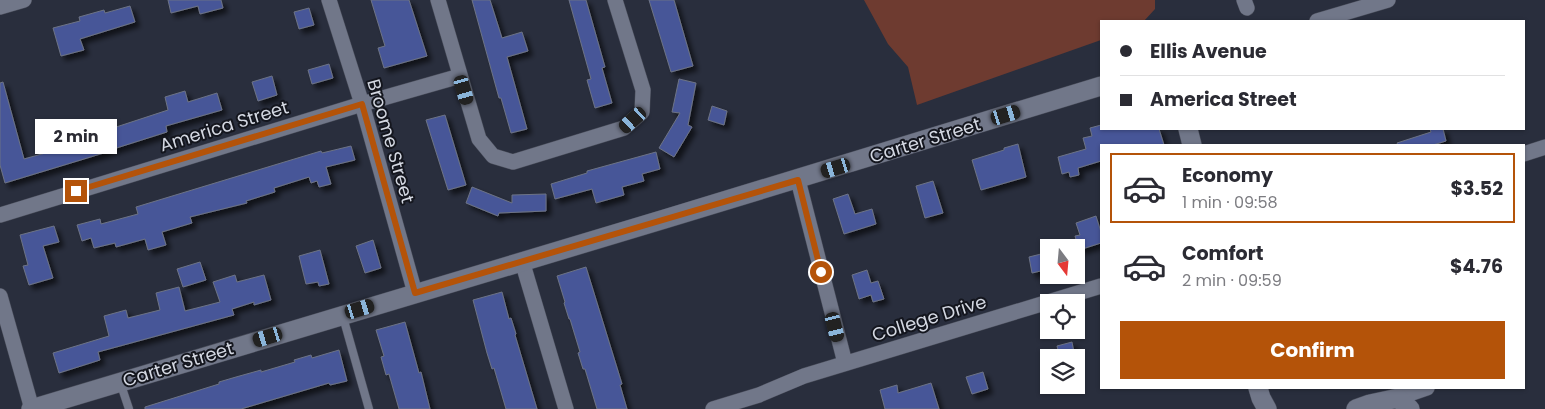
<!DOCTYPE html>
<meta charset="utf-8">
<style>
body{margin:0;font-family:Poppins,sans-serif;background:#f7f7f7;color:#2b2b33;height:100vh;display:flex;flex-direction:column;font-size:19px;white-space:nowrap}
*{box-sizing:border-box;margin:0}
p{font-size:16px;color:#7c7c81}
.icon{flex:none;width:28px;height:28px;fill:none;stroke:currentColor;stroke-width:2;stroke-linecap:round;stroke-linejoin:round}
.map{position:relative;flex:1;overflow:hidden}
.sheet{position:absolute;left:1100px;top:144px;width:425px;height:245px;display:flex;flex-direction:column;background:#fff;border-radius:0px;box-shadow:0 1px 4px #0004}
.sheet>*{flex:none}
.banner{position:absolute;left:1100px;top:20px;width:425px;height:110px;border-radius:0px;box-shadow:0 1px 4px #0004;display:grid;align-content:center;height:110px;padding:0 20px;background:#fff}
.needle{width:32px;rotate:164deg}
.tools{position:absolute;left:1040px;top:239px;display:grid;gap:10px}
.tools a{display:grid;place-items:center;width:45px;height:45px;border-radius:0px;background:#fff;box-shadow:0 1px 4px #0004;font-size:25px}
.end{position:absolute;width:22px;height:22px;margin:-11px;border:6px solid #b45309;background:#fff;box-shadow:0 0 0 2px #fff}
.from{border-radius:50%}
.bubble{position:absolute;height:35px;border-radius:0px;background:#fff;box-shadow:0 1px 4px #0004;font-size:16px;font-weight:700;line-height:35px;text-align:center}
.car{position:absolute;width:15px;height:30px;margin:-15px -8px;border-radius:6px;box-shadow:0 0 4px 1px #0007;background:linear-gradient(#222 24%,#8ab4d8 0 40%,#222 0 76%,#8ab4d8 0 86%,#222 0)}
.banner b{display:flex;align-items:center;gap:18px;height:48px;font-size:19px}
.banner b+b{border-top:1px solid #e1e1e2}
.banner i{width:12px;height:12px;background:#2b2b33}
ul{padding:9px 0 0;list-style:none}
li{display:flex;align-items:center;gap:15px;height:70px;margin:0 10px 8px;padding:0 10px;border:2px solid transparent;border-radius:0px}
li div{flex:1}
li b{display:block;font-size:19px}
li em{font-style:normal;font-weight:700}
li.selected{border-color:#b45309}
li>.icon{width:45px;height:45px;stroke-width:1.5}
.button{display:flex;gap:10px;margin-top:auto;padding:10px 20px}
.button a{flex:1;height:58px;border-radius:0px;background:#b45309;color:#fff;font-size:20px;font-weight:700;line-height:58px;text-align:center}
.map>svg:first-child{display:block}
.green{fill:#6e3b30}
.building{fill:#475798;stroke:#6d7385;filter:url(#shadow)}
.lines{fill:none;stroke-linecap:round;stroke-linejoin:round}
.service-casing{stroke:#484c59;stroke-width:9}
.minor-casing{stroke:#484c59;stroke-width:16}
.tertiary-casing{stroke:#484c59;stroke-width:20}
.service{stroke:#717789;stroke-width:8}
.minor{stroke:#717789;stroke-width:15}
.tertiary{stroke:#717789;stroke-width:19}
.route{stroke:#b45309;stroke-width:6}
.labels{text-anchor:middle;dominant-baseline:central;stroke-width:4;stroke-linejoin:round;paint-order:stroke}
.street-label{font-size:18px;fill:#d4d8e2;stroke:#14161e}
</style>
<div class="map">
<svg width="1545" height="409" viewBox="0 0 1545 409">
<defs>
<filter id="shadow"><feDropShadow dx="4.5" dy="4.5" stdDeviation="2.5" flood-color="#0009"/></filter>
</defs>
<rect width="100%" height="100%" fill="#292e3d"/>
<!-- green -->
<path class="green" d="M864 0H1155V9L1144 21H1101V40L917 105 908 67 888 44Z"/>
<!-- building -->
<path class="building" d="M168 0H221L223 8 200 14 198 6 171 13Z
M371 0H409L427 56 384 68 378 48 385 46Z
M472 0H490L502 38 522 32 528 51 507 57 527 129 511 133 501 98H499Z
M569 0H586L605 67 602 68 612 103 595 108 587 80 591 79Z
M649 0H674L693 66 671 72Z
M130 6 135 22 80 39 84 50 61 56 53 28 80 21 79 17 104 10 105 13Z
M309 8 314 25 299 29 294 12Z
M329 64 333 78 312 84 308 70Z
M272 76 277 95 258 101 252 82Z
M679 79 696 83 688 125 692 127 674 157 659 148 680 113 672 112Z
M3 82 24 159 56 150 53 141 100 128 101 132 168 110 165 97 185 91 188 102 217 93 222 110 166 126 167 132 107 151V152L5 183 0 165V83Z
M712 106 727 111 724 125 708 120Z
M445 115 466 185 448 190 426 120Z
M1101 125V129H1159L1164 145H1101V161L1078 168 1079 175 1070 177 1069 172 1062 174 1058 157 1086 149 1083 138 1092 136 1090 128Z
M1430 129H1443L1446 141 1433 145H1398L1397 143 1431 132Z
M1018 144 1026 177 981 190 972 160 1004 150V148Z
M351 146 355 160 326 167 331 184 319 187 317 181 311 183 309 177 274 188 275 192 246 201 247 203 190 217 192 223 162 232 166 245 148 250 145 239 116 247 115 243 94 248 91 238 82 241 77 225 100 219 101 224 138 214 136 207 291 160 321 151 322 153Z
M656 152 660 169 642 174 644 181 622 187 624 195 596 203 592 189 555 199 551 184 587 173V171Z
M933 181 943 213 925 218 916 186Z
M472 187 512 203V195L546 194V211L499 213 498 216 466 203Z
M848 194 855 214 872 209 876 224 844 234 833 199Z
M1096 216 1101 232V243L1079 250 1075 236 1080 235 1076 223Z
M54 226 59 242 43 246 53 278 29 285 23 266 28 265 20 235Z
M373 240 381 268 365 273 356 246Z
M320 250 329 284 319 286 318 282 306 284 299 256Z
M1041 254 1045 270 1032 273 1029 257Z
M200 262 206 280 183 287 177 269Z
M586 267 622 384 620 385 627 409H597L585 369H583L578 353 580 352 570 319H569L564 303 565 302 557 276Z
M867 270 871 283 878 281 884 299 873 302 871 295 859 299 852 275Z
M235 275 237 282 264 275 271 300 254 305V302L232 309 234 315 98 352 100 360 59 373 53 353 109 336 104 316 126 310 128 318 160 310 156 293 179 287 185 311 220 302 213 282Z
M502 292 509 319 511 318 516 334 515 335 537 409H506L494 368 492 369 487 353 473 300Z
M405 322 419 373 421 372 430 409H399L389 374 386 375 381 357 384 356 376 330Z
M1072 342 1075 358H1060L1057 346Z
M339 350 347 381 330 385 329 383 241 409H145V407L219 384V382L236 377 261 370V372L295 362 294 360 311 355 312 358Z
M983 372 988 389 972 394 966 377Z
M931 383 939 409H885L880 390 897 385 898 393Z"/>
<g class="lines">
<!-- service casing -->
<g class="service-casing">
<path id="service" d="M343 317 369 409
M120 382 129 409"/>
</g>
<!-- minor casing -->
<g class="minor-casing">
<path id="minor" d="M329 0 362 104 415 293
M438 0 479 139 493 156 513 162 624 128 642 112 643 90 615 0
M1244 0 1247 8
M0 7 24 0
M1317 21 1388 0
M1524 154 1545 147
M798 180 845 363
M0 215 362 104 460 76
M522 261 566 409
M0 296 32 409
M1398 398 1427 388
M713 409 759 395 804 376 1101 286"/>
</g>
<!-- tertiary casing -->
<g class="tertiary-casing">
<path id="tertiary" d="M1188 129 1192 145
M1258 388 1261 398 1267 409
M31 409C388 302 745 196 1101 86
M1356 409 1370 404 1398 398 1410 409"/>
</g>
<!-- service -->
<use href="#service" class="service"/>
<!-- minor -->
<use href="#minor" class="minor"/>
<!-- tertiary -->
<use href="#tertiary" class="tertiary"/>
</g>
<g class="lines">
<!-- route -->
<path class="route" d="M76 191 362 104 415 293 798 180 821 272"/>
</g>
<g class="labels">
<!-- street labels -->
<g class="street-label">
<text transform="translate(224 126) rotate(-17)">America Street</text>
<text transform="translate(925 140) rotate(-17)">Carter Street</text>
<text transform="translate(391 141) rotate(74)">Broome Street</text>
<text transform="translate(929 318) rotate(-17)">College Drive</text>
<text transform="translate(178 364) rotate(-17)">Carter Street</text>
</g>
</g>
</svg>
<div class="tools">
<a><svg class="needle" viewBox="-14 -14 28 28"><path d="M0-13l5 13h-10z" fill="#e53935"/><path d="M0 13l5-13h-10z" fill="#7c7c81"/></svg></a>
<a><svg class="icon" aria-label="locate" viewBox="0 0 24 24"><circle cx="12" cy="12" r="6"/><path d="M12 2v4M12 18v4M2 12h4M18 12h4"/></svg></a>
<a><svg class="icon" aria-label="layers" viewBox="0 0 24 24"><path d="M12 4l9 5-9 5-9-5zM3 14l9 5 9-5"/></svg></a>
</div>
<i class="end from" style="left:821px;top:272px"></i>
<i class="end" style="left:76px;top:191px"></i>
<div class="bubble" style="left:35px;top:119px;width:82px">2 min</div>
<i class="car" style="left:464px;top:90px;rotate:164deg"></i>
<i class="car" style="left:1006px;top:115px;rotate:73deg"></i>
<i class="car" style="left:633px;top:120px;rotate:228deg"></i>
<i class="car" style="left:836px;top:168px;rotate:253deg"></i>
<i class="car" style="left:360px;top:309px;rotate:73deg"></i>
<i class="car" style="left:835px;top:327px;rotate:166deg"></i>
<i class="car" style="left:268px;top:337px;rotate:253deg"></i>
<div class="banner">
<b><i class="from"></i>Ellis Avenue</b>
<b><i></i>America Street</b>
</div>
<section class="sheet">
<ul>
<li class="selected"><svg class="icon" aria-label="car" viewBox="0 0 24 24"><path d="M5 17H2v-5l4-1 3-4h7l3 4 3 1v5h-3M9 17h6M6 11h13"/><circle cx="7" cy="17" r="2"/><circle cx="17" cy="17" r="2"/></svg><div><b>Economy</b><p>1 min · 09:58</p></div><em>$3.52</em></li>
<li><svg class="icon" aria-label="car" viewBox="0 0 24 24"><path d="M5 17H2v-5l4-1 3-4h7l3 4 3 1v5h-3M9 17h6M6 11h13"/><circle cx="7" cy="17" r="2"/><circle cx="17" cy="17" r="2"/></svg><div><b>Comfort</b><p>2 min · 09:59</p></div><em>$4.76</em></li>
</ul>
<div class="button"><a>Confirm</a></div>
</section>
</div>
